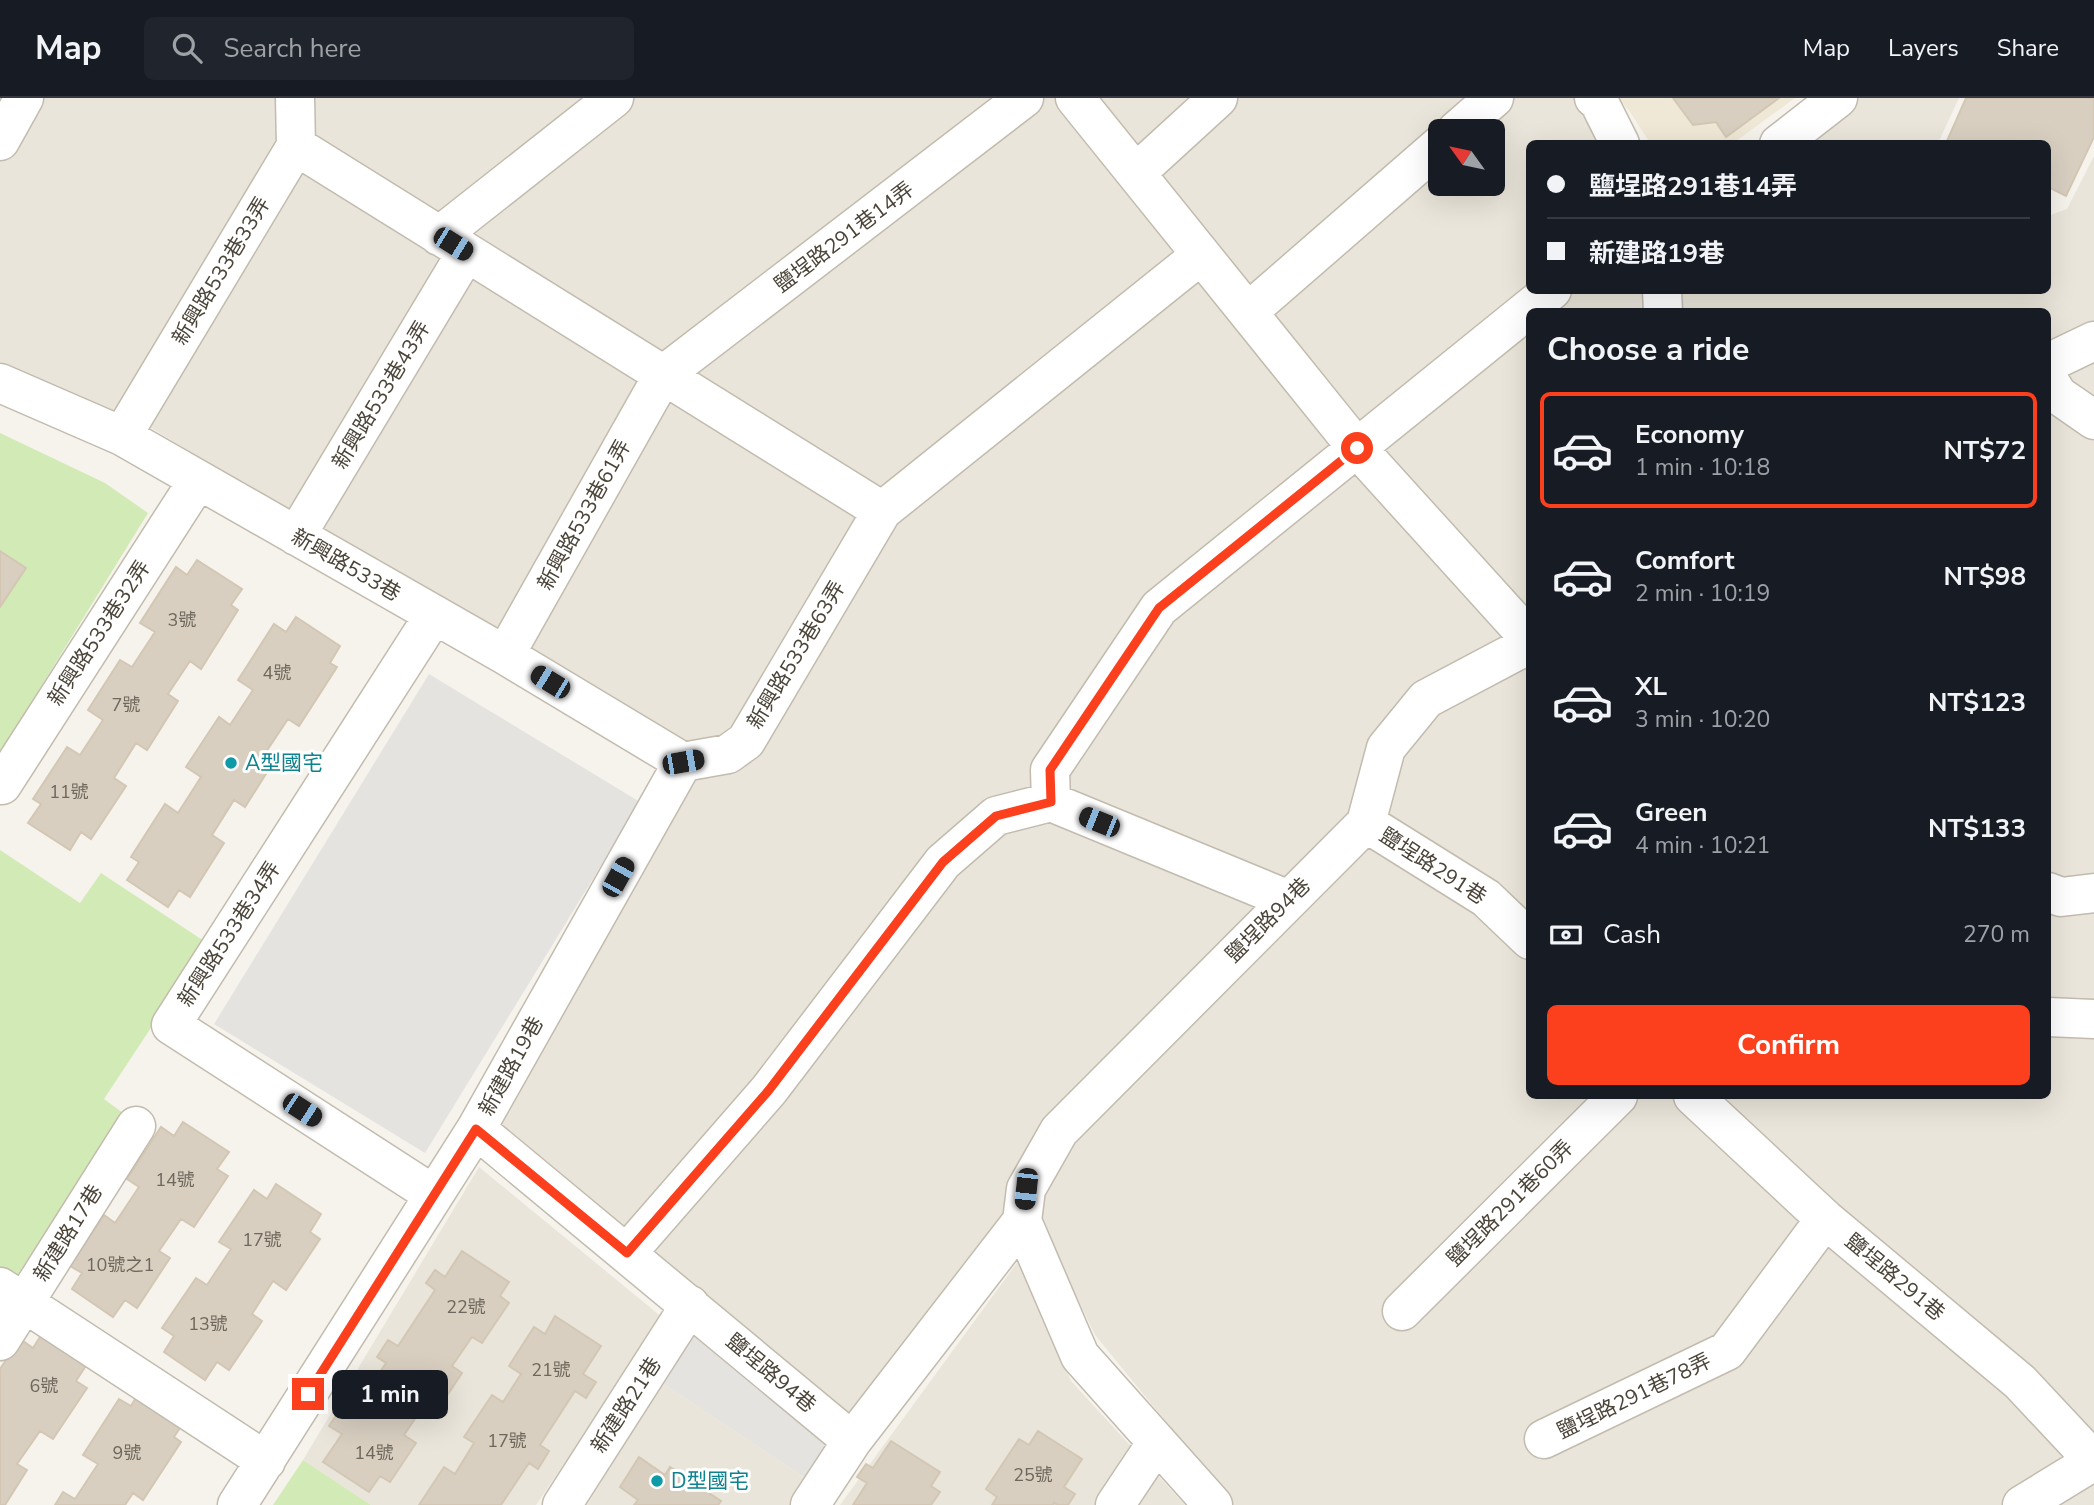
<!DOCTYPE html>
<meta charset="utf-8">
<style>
body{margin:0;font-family:"Nunito Sans","Noto Sans TC",sans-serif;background:#20242c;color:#f1f3f6;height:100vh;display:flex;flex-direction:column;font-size:26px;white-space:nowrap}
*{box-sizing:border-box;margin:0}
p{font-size:23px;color:#9ea1a6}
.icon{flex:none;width:38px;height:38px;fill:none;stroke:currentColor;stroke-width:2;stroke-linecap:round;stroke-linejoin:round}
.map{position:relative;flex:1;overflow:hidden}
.side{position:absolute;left:1526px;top:210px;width:525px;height:791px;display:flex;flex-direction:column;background:#171b24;border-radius:10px;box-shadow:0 7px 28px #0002}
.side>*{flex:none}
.hud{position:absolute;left:1526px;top:42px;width:525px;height:154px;border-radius:10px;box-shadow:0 7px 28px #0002;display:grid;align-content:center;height:154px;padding:0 21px;background:#171b24}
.needle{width:46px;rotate:303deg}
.controls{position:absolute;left:1428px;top:21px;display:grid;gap:14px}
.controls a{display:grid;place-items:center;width:77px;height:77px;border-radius:10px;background:#171b24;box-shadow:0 7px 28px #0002;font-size:35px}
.end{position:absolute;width:32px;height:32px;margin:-16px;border:9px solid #fc3f1d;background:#fff;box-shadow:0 0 0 4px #fff}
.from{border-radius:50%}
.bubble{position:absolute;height:49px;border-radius:10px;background:#171b24;box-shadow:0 7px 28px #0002;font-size:23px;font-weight:700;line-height:49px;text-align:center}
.car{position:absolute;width:21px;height:42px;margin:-21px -10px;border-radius:9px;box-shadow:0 0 5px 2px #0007;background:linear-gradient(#222 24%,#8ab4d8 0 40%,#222 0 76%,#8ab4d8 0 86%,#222 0)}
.hud b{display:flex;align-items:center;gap:24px;height:66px;font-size:26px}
.hud b+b{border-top:2px solid #363941}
.hud i{width:18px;height:18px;background:#f1f3f6}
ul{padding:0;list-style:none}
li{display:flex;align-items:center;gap:21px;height:116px;margin:0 14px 10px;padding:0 7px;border:4px solid transparent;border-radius:10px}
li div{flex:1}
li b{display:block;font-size:26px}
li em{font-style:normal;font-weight:700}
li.active{border-color:#fc3f1d}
li>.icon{width:63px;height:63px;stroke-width:1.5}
h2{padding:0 21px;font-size:32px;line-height:84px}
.pay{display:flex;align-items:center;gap:18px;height:77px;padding:0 21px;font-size:26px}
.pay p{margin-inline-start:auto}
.cta{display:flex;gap:14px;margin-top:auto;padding:14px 21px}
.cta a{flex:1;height:80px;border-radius:10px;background:#fc3f1d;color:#fff;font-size:28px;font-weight:700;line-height:80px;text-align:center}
header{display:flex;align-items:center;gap:42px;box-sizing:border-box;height:98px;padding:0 35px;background:#171b24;border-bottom:2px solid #363941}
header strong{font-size:33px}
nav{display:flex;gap:38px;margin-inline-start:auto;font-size:24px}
.search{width:490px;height:63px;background:#20242c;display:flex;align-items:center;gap:18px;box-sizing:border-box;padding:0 24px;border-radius:10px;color:#9ea1a6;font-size:26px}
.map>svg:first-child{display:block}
.residential{fill:#eae5da;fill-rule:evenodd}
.education{fill:#efe8d6}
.green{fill:#d2eab5}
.parking{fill:#e5e3e0}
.building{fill:#d8cfc1;stroke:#d3c7b4;stroke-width:2}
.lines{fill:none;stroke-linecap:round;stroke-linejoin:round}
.minor-casing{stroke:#c2bbae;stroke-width:41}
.minor{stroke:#fff;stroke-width:38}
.route{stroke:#fc3f1d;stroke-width:9}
.culture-dot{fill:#0f9aa8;stroke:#fff;stroke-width:2.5}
.labels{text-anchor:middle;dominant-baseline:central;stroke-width:6;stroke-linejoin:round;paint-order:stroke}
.number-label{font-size:18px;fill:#6e675b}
.street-label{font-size:21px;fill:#4b4439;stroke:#fff}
.culture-label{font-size:21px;fill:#0d838f;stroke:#fff;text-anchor:start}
</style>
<header>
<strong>Map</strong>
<div class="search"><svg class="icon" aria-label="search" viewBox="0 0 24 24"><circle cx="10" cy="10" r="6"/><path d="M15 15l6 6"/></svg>Search here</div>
<nav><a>Map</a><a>Layers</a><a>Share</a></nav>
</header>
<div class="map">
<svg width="2094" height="1407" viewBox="0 0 2094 1407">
<rect width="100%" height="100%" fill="#f6f3ec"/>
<!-- residential -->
<path class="residential" d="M34 0H282L281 51 125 319 0 264V61Z
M306 0H1064L1187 155 880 407 305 40Z
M1089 0H1587L1615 45 1530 46V192L1656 193 1658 213 1530 214 1529 524 1357 341ZM1440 33H1493V86H1440Z
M1860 0H1959L1938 45 1797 46Z
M2094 58V1407H1234L1095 1237 1037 1116 1040 1092 1073 1041 1389 719 1400 651 1439 608 1529 557 1530 998H2048V214L1669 213 1668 193 2048 192V118L2067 111Z
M298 64 866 419 739 630 721 645 684 652 143 325Z
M1199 170 1516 542 1424 587 1360 721 1001 1121 852 1323 492 1022 690 674 734 665 892 415Z
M479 1069 663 1220 536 1407H371L303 1362Z
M1019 1162 1071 1283 1185 1407H840Z
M662 1285 808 1382 792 1407H587Z"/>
<!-- education -->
<path class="education" d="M1618 0H1795L1732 46 1650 45 1630 14Z"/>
<!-- green -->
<path class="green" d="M0 335 105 385 148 415 0 655Z
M0 752 80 805 101 775 207 845 104 1001 123 1015 16 1179 0 1169Z
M303 1362 371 1407H273Z"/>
<!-- parking -->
<path class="parking" d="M429 576 640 704 425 1055 214 926Z
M691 1227 833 1342 808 1382 662 1285Z"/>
<!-- building -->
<path class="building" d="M1673 0H1779L1726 39 1716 24 1693 27Z
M1966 0H2094V39L2066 98 2048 89V46H1951L1947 43Z
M0 453 26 470 0 509Z
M197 462 242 491 231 507 238 512 201 571 190 563 168 596 178 603 147 652 136 645 114 680 126 688 91 741 81 734 70 752 28 725 41 706 33 701 67 649 80 657 103 622 88 612 120 562 132 569 155 534 140 525 176 469 187 477Z
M296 519 340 548 330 565 337 569 299 628 288 621 266 654 276 660 245 709 234 702 212 737 224 745 190 799 179 792 168 809 127 782 139 764 131 759 165 706 178 715 201 679 186 669 219 619 230 627 253 592 238 582 274 526 286 534Z
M183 1024 229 1054 217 1071 228 1078 194 1129 181 1121 159 1153 170 1160 137 1210 125 1202 113 1219 72 1191 82 1175 70 1168 104 1117 115 1125 139 1089 127 1081 161 1029 174 1038Z
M276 1086 321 1116 310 1134 320 1141 286 1192 273 1183 252 1216 262 1223 229 1272 217 1264 205 1282 164 1254 174 1238 162 1230 196 1180 207 1187 231 1151 219 1144 254 1092 267 1101Z
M462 1153 509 1184 500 1198 509 1205 482 1245 472 1239 452 1268 462 1275 434 1317 423 1309 404 1337 416 1345 390 1384 380 1378 369 1394 323 1364 342 1336 329 1328 340 1312 350 1319 386 1265 377 1259 388 1242 398 1248 435 1192 426 1185 435 1172 445 1179Z
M555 1218 601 1248 583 1276 596 1284 586 1300 575 1293 540 1347 549 1353 538 1371 529 1365 501 1407H419L444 1369 455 1376 474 1345 464 1339 492 1297 503 1304 521 1276 509 1268 534 1229 545 1236Z
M42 1236 87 1266 76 1283 87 1290 53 1341 40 1333 17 1366 27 1372 5 1407H0V1271L20 1241 33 1250Z
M140 1293 185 1322 174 1339 181 1344 143 1402 133 1395 125 1407H55L63 1394 75 1401 98 1366 83 1357 119 1301 131 1308Z
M1038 1333 1082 1361 1064 1389 1075 1396 1068 1407H1058L1054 1405 1053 1407H992L997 1399 986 1391 1019 1341 1029 1347Z
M891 1343 940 1374 931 1388 940 1394 931 1407H853L867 1385 857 1379 866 1366 873 1370Z
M639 1359 665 1377 670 1369 721 1403 718 1407H634L638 1402 620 1389Z"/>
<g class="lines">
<!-- minor casing -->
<g class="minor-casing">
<path id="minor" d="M1075 0 1357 350 1530 541
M1594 0 1599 4 1620 46
M1456 33 1494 0
M0 43 24 0
M1779 46 1838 0
M296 48 882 413
M1136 75 1218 0
M439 138 614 0
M1662 192 1663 214
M1248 214 1440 47
M2048 265 2094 243
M2048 281 2058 297 2094 322
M0 285 122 338 505 557 683 664
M122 338 296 48 295 0
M296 438 466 155
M434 517 171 927 434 1097
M505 557 663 277 1024 0
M683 664 728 656 746 643 882 413 1201 157
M0 686 2 687 198 382
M1051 704 1050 672 1159 510 1552 192
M1366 725 1486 800 1530 842
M2048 794 2061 799 2094 795
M2048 919 2094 921
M1693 998 1825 1121 2020 1284 2094 1363
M476 1031 852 1343
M1022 1123 1026 1091 1059 1033 1366 725 1386 650 1426 601 1530 546
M627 1155 769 992 943 764 996 718 1051 704 1289 802
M0 1189 266 1363
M1402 1213 1618 998
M0 1243 136 1028
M1544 1341 1727 1253 1825 1121
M237 1407 476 1031 683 664
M562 1407 690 1207
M810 1407 852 1343 1022 1123 1080 1258 1213 1407
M1115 1407 1157 1344
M2022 1407 2094 1363"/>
</g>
<!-- minor -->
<use href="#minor" class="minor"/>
</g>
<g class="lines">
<!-- route -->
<path class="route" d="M308 1296 476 1031 627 1155 769 992 943 764 996 718 1051 704 1050 672 1159 510 1357 350"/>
</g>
<!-- markers -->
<g class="culture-dot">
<circle cx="231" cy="665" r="7"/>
<circle cx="657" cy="1383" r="7"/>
</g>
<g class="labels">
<!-- number labels -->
<g class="number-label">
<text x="182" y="522">3號</text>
<text x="277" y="575">4號</text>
<text x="126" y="607">7號</text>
<text x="69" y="694">11號</text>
<text x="175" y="1082">14號</text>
<text x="262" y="1142">17號</text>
<text x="120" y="1167">10號之1</text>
<text x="466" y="1209">22號</text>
<text x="208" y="1226">13號</text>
<text x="551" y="1272">21號</text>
<text x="44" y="1288">6號</text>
<text x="507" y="1343">17號</text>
<text x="127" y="1355">9號</text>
<text x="374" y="1355">14號</text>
<text x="1033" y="1377">25號</text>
</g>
<!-- street labels -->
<g class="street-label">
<text transform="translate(844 139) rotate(-37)">鹽埕路291巷14弄</text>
<text transform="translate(221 173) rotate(-59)">新興路533巷33弄</text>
<text transform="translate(381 297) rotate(-59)">新興路533巷43弄</text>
<text transform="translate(584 417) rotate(-61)">新興路533巷61弄</text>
<text transform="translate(346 467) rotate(30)">新興路533巷</text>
<text transform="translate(99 535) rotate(-57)">新興路533巷32弄</text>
<text transform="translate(796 557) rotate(-59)">新興路533巷63弄</text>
<text transform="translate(1433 768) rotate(33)">鹽埕路291巷</text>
<text transform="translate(1268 822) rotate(-45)">鹽埕路94巷</text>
<text transform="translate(229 836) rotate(-57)">新興路533巷34弄</text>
<text transform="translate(511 968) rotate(-61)">新建路19巷</text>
<text transform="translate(1510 1105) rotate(-45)">鹽埕路291巷60弄</text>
<text transform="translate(68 1135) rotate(-58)">新建路17巷</text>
<text transform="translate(1895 1179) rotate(40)">鹽埕路291巷</text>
<text transform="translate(771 1275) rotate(40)">鹽埕路94巷</text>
<text transform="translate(1634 1298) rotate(-26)">鹽埕路291巷78弄</text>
<text transform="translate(626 1307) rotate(-57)">新建路21巷</text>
</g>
<!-- culture labels -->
<g class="culture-label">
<text x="245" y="665">A型國宅</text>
<text x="671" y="1383">D型國宅</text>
</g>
</g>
</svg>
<div class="controls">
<a><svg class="needle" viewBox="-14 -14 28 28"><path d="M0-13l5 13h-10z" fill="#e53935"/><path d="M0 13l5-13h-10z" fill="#9ea1a6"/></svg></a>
</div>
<i class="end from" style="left:1357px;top:350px"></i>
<i class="end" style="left:308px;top:1296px"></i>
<div class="bubble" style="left:332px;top:1272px;width:116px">1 min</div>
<i class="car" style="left:453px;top:146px;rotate:122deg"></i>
<i class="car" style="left:550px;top:584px;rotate:301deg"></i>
<i class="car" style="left:683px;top:664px;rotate:80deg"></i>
<i class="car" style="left:1099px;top:724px;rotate:292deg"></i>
<i class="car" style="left:618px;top:779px;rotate:29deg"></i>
<i class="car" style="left:302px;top:1012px;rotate:123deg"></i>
<i class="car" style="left:1026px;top:1091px;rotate:186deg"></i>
<div class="hud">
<b><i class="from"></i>鹽埕路291巷14弄</b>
<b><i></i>新建路19巷</b>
</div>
<section class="side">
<h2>Choose a ride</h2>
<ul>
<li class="active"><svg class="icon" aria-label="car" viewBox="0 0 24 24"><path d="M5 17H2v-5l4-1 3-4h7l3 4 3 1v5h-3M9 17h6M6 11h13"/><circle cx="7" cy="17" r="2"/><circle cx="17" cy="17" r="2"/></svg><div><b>Economy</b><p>1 min · 10:18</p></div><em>NT$72</em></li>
<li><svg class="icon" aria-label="car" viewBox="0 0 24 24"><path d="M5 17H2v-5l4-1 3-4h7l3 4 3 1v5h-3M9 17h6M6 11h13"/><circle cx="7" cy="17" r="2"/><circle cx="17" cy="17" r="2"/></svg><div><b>Comfort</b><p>2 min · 10:19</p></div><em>NT$98</em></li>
<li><svg class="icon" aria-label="car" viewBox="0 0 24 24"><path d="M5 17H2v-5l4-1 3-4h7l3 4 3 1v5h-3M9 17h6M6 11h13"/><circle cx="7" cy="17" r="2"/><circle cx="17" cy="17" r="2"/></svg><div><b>XL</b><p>3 min · 10:20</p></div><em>NT$123</em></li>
<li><svg class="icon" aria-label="car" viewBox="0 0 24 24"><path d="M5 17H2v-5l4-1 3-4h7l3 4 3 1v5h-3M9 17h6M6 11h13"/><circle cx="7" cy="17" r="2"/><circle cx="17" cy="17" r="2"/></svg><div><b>Green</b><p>4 min · 10:21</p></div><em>NT$133</em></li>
</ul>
<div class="pay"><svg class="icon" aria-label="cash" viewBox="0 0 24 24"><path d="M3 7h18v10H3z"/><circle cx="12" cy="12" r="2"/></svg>Cash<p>270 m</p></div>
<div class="cta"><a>Confirm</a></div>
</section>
</div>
